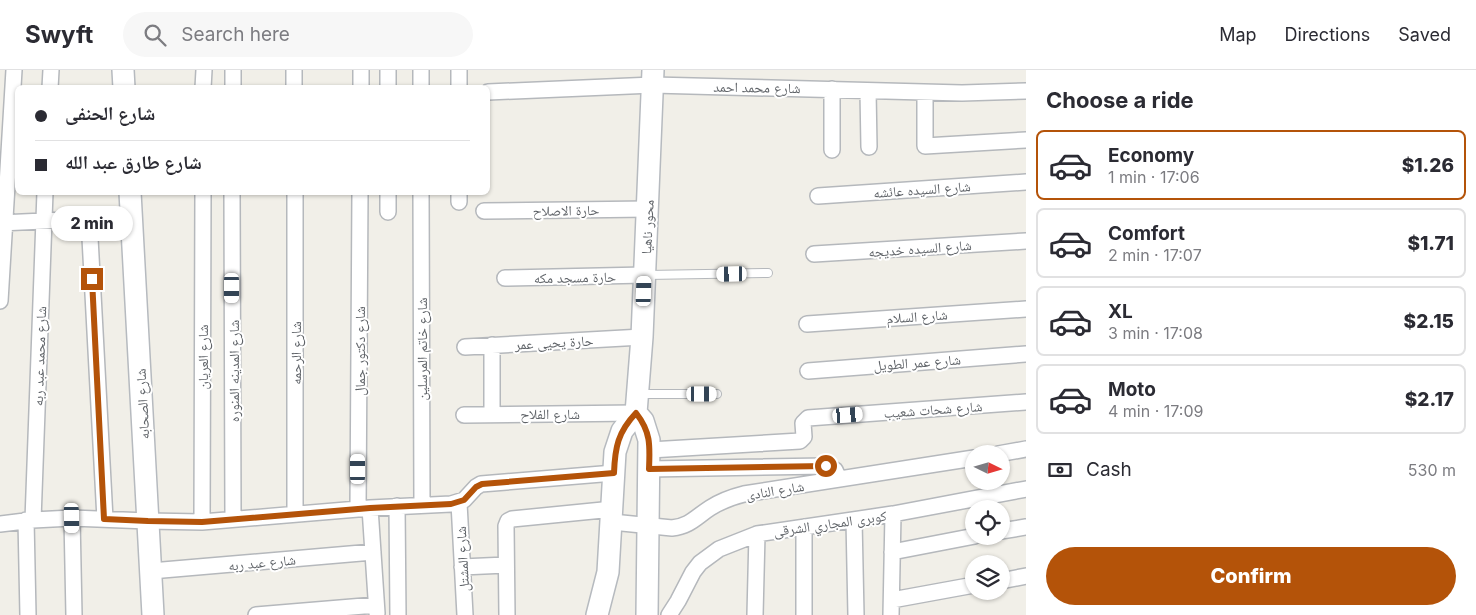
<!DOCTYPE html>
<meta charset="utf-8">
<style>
body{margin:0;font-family:Inter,"Noto Naskh Arabic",sans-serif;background:#f7f7f7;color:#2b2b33;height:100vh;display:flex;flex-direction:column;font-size:19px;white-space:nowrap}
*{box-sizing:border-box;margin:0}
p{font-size:16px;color:#7c7c81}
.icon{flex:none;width:28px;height:28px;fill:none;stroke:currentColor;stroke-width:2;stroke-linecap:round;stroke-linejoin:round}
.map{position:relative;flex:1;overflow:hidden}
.sheet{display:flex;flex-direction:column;background:#fff;width:450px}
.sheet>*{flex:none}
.guide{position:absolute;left:15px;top:15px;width:475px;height:110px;border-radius:8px;box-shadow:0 1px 4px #0004;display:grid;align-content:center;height:110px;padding:0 20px;background:#fff}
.needle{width:32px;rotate:95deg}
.tools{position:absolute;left:965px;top:375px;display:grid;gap:10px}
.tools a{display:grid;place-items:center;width:45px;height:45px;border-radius:50%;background:#fff;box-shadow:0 1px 4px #0004;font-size:25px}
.end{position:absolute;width:22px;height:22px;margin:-11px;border:6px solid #b45309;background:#fff;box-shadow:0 0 0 2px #fff}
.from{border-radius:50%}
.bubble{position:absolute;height:35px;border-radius:18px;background:#fff;box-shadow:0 1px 4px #0004;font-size:16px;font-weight:800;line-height:35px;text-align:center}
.car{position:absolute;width:15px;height:30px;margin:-15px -8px;border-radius:6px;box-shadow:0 0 4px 1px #0007;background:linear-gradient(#fff 24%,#345 0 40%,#fff 0 76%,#345 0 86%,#fff 0)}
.guide b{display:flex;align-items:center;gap:18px;height:48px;font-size:19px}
.guide b+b{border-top:1px solid #e1e1e2}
.guide i{width:12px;height:12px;background:#2b2b33}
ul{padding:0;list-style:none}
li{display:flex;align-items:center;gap:15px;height:70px;margin:0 10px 8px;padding:0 10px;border:2px solid #e1e1e2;border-radius:8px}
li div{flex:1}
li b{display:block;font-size:19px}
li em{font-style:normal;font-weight:800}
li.selected{border-color:#b45309}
li>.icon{width:45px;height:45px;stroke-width:1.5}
h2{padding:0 20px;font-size:22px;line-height:60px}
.pay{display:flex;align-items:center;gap:12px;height:55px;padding:0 20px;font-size:19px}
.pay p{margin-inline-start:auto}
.cta{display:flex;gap:10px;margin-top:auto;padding:10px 20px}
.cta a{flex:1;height:58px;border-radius:30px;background:#b45309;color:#fff;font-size:20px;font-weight:800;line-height:58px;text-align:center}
header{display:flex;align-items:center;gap:30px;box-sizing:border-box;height:70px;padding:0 25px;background:#fff;border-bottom:1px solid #e1e1e2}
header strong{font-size:24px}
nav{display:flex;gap:28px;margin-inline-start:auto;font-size:18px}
.search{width:350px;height:45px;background:#f7f7f7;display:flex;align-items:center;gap:12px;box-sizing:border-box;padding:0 18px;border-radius:28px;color:#7c7c81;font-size:19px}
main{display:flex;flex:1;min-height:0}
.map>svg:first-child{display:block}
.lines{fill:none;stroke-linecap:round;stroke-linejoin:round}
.lane-casing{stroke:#b5b8bc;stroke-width:10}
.street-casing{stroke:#b5b8bc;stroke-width:18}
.secondary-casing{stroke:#b6babf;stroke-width:24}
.lane{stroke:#fff;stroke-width:8}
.street{stroke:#fff;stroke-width:15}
.secondary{stroke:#fff;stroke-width:21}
.route{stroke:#b45309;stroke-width:6}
.labels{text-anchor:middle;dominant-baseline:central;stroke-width:4;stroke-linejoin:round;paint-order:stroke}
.street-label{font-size:14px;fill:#5f6368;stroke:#fff}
</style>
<header>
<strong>Swyft</strong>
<div class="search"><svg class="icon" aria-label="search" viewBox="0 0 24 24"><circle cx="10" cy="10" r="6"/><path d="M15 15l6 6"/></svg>Search here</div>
<nav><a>Map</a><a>Directions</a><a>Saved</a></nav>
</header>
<main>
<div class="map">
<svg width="1026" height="545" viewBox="0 0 1026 545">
<rect width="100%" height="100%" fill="#f1efe8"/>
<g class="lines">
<!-- lane casing -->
<g class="lane-casing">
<path id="lane" d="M647 205 768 203
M639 324H717"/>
</g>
<!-- street casing -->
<g class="street-casing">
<path id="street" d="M294 0V18
M421 0V18
M459 0V18
M50 18 51 0
M203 18 204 0
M233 18V0
M361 18V0
M388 18V0
M832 19V80
M868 21 869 77
M488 22 653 15 962 23 1026 21
M925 23V76L1026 70
M232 122 233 449
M295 122V444
M421 122 422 435
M818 126 1026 112
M459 132V122
M484 141 648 139
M388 142V122
M89 149 105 449
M0 153 131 147
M814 184 1026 171
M505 208 645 205
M0 231 14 0
M807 254 1026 239
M465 277 642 267
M808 301 1026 284
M492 344V275
M464 345 636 343
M650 380 800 371 804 367 803 353 808 348 1026 332
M998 384 1026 379
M649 399 826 396 835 400 839 409
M459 433 465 545
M397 436 398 545
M370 438 377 543
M358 439 360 122
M72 448 74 545
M26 450 28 545
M33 450 45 122
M854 450 856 545
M202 452 203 122
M612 452 672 458C690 456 696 447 710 438 721 431 732 427 744 424L974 388
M0 454 33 450 72 448 148 451 202 452 370 438 451 434 464 430 476 417 481 414 614 403
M1001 461 1026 457
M892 482 975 466
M462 497 506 495
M151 501 373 482
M1001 511 1026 506
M892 530 974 515
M256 545 376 535
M507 545 506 456 508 451 512 449 613 439
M669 545 678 531 693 502 700 493 719 479 757 464 893 444 1026 419
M755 545 757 464
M804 545V457
M891 545 893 444"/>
</g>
<!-- secondary casing -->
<g class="secondary-casing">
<path id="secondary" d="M123 0 124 18
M130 122 153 545
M636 343 643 351 649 370 647 545
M597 545 608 502 615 382 622 361 636 343 642 267 653 0"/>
</g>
<!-- lane -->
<use href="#lane" class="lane"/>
<!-- street -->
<use href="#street" class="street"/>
<!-- secondary -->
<use href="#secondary" class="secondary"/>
</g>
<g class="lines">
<!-- route -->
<path class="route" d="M92 209 104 449 148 451 202 452 370 438 451 434 464 430 476 417 482 414 614 403C615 377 618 362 636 343 651 362 650 376 649 399L826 396"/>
</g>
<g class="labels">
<!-- street labels -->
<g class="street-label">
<text transform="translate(757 17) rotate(1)">شارع محمد احمد</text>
<text transform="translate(922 119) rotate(-4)">شارع السيده عائشه</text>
<text transform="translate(566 140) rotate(-1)">حارة الاصلاح</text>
<text transform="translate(647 157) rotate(-87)">محور ناهيا</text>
<text transform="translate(920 178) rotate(-4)">شارع السيده خديجه</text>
<text transform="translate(575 207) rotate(-1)">حارة مسجد مكه</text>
<text transform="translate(917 246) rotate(-4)">شارع السلام</text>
<text transform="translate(554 272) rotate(-3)">حارة يحيى عمر</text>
<text transform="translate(421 279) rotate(-90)">شارع خاتم المرسلين</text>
<text transform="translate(359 281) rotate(-90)">شارع دكتور جمال</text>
<text transform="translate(295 283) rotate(-90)">شارع الرحمه</text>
<text transform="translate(39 286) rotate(-88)">شارع محمد عبد ربه</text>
<text transform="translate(202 287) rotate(-90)">شارع العريان</text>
<text transform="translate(917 292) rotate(-4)">شارع عمر الطويل</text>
<text transform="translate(233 301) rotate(-90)">شارع المدينه المنوره</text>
<text transform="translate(142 334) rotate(-93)">شارع الصحابه</text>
<text transform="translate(933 339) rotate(-4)">شارع شحات شعيب</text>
<text x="550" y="343">شارع الفلاح</text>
<text transform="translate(775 420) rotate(-9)">شارع النادى</text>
<text transform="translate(830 453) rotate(-8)">كوبرى المجاري الشرقى</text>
<text transform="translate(462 489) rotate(-93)">شارع المشتل</text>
<text transform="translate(262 492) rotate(-5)">شارع عبد ربه</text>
</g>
</g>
</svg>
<div class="tools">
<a><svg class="needle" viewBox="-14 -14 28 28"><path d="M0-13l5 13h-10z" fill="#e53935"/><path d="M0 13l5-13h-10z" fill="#7c7c81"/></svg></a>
<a><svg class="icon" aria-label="locate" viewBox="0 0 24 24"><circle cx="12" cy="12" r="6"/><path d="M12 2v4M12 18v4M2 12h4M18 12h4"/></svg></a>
<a><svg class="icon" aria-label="layers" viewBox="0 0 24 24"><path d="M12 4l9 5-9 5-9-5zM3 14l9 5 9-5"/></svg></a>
</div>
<i class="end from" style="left:826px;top:396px"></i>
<i class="end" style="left:92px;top:209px"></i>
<div class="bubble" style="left:51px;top:136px;width:82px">2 min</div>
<i class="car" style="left:732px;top:204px;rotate:269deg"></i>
<i class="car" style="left:232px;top:218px;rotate:180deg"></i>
<i class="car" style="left:644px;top:221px;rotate:2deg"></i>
<i class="car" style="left:702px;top:324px;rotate:90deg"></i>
<i class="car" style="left:848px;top:345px;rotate:86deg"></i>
<i class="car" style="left:358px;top:399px;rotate:0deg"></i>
<i class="car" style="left:72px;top:448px;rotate:179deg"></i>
<div class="guide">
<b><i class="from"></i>شارع الحنفى</b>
<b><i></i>شارع طارق عبد الله</b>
</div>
</div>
<section class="sheet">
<h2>Choose a ride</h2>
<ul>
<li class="selected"><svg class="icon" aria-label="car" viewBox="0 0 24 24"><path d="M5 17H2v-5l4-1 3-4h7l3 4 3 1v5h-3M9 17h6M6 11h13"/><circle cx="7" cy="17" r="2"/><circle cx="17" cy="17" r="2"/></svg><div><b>Economy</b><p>1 min · 17:06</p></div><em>$1.26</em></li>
<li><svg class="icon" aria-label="car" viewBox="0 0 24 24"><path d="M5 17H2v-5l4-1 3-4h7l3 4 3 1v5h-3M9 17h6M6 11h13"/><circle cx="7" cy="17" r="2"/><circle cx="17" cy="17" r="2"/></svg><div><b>Comfort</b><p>2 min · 17:07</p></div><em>$1.71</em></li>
<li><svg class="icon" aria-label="car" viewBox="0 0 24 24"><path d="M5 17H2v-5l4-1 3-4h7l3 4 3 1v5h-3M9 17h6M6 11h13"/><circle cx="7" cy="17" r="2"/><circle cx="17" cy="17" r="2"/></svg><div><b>XL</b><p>3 min · 17:08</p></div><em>$2.15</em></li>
<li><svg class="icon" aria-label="car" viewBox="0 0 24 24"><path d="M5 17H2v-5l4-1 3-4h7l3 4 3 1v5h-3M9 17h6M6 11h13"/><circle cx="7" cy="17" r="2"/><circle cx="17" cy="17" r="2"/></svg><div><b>Moto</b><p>4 min · 17:09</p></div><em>$2.17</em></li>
</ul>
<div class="pay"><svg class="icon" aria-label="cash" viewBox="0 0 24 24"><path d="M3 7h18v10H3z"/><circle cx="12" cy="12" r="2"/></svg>Cash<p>530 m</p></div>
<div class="cta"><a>Confirm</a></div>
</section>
</main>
